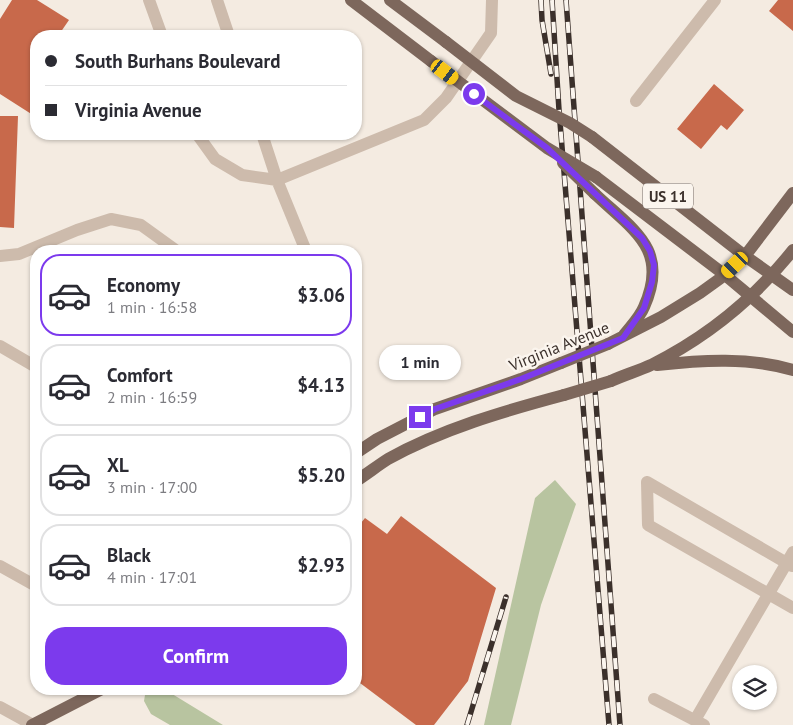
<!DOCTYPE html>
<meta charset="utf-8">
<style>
body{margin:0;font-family:"PT Sans",sans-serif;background:#f2f2f3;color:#2b2b33;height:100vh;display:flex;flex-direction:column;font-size:19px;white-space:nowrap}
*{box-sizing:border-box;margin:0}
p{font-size:16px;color:#7c7c81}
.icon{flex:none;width:28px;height:28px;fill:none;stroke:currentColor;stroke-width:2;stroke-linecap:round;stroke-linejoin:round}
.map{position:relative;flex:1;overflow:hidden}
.details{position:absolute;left:30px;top:245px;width:332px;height:450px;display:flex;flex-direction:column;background:#fff;border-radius:20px;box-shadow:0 1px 4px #0004}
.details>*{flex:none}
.hud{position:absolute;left:30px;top:30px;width:332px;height:110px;border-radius:20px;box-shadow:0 1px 4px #0004;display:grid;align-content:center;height:110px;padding:0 15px;background:#fff}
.fabs{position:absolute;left:732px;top:665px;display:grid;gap:10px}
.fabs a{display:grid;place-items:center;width:45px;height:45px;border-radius:50%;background:#fff;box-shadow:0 1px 4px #0004;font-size:25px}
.end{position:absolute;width:22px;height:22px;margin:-11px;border:6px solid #7c3aed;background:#fff;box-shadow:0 0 0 2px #fff}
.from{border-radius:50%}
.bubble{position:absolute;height:35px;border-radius:18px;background:#fff;box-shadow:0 1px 4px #0004;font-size:16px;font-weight:800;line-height:35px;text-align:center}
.car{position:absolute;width:15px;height:30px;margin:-15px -8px;border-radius:6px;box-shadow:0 0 4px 1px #0007;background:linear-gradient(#f5c518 24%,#345 0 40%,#f5c518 0 76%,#345 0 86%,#f5c518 0)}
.hud b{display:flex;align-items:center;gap:18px;height:48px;font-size:19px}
.hud b+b{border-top:1px solid #e1e1e2}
.hud i{width:12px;height:12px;background:#2b2b33}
ul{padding:9px 0 0;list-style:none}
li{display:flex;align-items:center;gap:15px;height:82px;margin:0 10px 8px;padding:0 5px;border:2px solid #e1e1e2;border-radius:20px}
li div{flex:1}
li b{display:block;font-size:19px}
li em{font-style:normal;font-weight:800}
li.on{border-color:#7c3aed}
li>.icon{width:45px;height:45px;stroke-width:1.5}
.primary-button{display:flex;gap:10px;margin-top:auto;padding:10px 15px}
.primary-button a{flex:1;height:58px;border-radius:20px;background:#7c3aed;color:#fff;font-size:20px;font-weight:800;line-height:58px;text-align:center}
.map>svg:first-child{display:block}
.green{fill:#b8c4a0}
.building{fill:#c8694b}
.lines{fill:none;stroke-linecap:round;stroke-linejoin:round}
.minor{stroke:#cdbbac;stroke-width:12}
.major{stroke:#7d675c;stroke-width:12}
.rail-casing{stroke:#3b302b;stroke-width:5.5}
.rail{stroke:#fbf5ee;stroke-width:4;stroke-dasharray:11;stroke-linecap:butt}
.major-bridge{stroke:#7d675c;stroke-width:12}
.route{stroke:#7c3aed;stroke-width:6}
.labels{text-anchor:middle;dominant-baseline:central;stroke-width:5;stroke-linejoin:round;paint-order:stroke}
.shield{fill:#fbf5ee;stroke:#756b66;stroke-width:1}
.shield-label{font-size:15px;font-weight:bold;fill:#3b302b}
.street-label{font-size:16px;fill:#3b302b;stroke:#fbf5ee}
</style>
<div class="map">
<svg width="793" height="725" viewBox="0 0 793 725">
<rect width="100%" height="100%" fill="#f4ebe1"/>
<!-- green -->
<path class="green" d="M555 480 576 504 541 605 511 725H484L535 498Z
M146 689H164L223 725H170L151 714 144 701Z"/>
<!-- building -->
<path class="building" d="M12 0H37L69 20 58 36H36V117L0 94V19Z
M778 0H793V31L769 11Z
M714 84 744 110 727 130 721 125 701 149 677 129Z
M0 116H18L14 228 0 227Z
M401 516 496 588 468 681 434 725H416L356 680V529L365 518 387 534Z"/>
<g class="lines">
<!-- minor -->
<path class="minor" d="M149 0 162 36
M217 0 229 36
M636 101 715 0
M197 134 215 159 242 175 277 180 424 120 446 98 491 33 492 0
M262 134 277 180 306 251
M0 256 19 254 77 230 111 219 141 225 177 251
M0 346 36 367
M647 482 648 525 793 608
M647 482 792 566
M0 566 36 586
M654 699 704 725
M0 707 33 725
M695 720 793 552"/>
<!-- major -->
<path class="major" d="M351 0 431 61
M390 0 446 42
M592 137 745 256 793 290
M596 177 725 275 793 332
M595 194C633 230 670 249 644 307 640 317 631 326 624 335
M608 344 661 317 700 293 725 275 745 256 793 193
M657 365C702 360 749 357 793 370
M611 381C624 375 638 371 651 365 707 337 754 299 793 250
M356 453 377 439 435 409 521 379 561 363
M356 481C367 474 377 466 388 459 442 429 504 411 564 395
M32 725 102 689"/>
<!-- rail casing -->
<g class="rail-casing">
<path id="rail" d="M541 0 542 20 551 74
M552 0 559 110 609 725
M566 0 620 725
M467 725 506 597"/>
</g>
<!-- rail -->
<use href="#rail" class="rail"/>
<!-- major-bridge -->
<path class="major-bridge" d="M446 42 516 96 570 123 592 137
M431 61 547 148 596 177
M563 163 595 194
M561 363 608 344
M564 395 611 381"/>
</g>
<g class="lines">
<!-- route -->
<path class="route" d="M420 417 435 409 521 379 623 338 644 308 652 282 654 265 650 251 642 238 547 148 474 94"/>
</g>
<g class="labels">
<!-- shield labels -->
<rect class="shield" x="643" y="183.5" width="50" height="25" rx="4"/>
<g class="shield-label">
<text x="668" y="196">US 11</text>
</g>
<!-- street labels -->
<g class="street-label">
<text transform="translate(559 346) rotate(-22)">Virginia Avenue</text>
</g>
</g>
</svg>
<div class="fabs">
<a><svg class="icon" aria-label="layers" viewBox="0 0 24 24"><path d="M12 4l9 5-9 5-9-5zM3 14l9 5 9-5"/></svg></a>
</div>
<i class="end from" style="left:474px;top:94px"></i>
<i class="end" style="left:420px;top:417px"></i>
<div class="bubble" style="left:379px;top:345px;width:82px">1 min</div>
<i class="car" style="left:445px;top:72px;rotate:127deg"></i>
<i class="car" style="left:735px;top:265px;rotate:226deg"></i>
<div class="hud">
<b><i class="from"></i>South Burhans Boulevard</b>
<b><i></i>Virginia Avenue</b>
</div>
<section class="details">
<ul>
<li class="on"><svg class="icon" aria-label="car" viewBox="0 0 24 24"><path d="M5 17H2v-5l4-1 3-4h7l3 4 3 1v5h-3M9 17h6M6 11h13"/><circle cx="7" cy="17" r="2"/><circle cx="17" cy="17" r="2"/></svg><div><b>Economy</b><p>1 min · 16:58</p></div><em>$3.06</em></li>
<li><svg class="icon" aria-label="car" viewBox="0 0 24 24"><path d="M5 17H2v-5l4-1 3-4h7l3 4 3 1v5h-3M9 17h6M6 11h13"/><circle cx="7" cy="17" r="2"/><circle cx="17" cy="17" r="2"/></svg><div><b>Comfort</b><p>2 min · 16:59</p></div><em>$4.13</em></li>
<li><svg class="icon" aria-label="car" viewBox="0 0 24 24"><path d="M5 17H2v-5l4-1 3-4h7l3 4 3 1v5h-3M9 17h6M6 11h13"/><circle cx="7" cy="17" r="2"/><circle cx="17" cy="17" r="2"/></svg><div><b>XL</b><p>3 min · 17:00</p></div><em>$5.20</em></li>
<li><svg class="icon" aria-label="car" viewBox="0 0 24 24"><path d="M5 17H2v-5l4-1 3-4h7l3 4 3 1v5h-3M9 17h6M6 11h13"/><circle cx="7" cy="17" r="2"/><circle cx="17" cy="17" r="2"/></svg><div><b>Black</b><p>4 min · 17:01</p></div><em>$2.93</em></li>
</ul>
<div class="primary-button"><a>Confirm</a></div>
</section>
</div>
